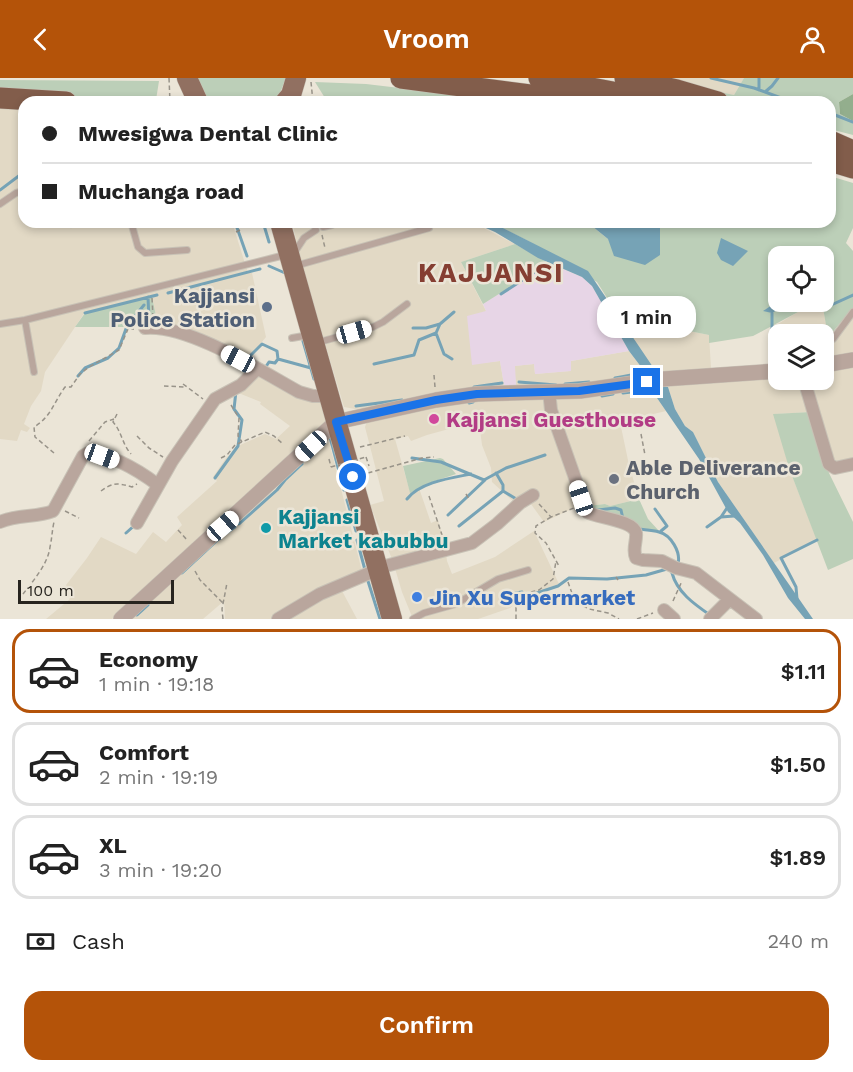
<!DOCTYPE html>
<meta charset="utf-8">
<style>
body{margin:0;font-family:"Work Sans",sans-serif;background:#f6f6f6;color:#222;height:100vh;display:flex;flex-direction:column;font-size:22px;white-space:nowrap}
*{box-sizing:border-box;margin:0}
p{font-size:20px;color:#767676}
.icon{flex:none;width:33px;height:33px;fill:none;stroke:currentColor;stroke-width:2;stroke-linecap:round;stroke-linejoin:round}
.map{position:relative;height:541px;overflow:hidden}
.details{display:flex;flex-direction:column;background:#fff;flex:1}
.details>*{flex:none}
.hud{position:absolute;left:18px;top:18px;width:818px;height:132px;border-radius:18px;box-shadow:0 3px 9px #0003;display:grid;align-content:center;height:132px;padding:0 24px;background:#fff}
.buttons{position:absolute;left:768px;top:168px;display:grid;gap:12px}
.buttons a{display:grid;place-items:center;width:66px;height:66px;border-radius:12px;background:#fff;box-shadow:0 3px 9px #0003;font-size:30px}
.scale{position:absolute;left:18px;bottom:15px;width:156px;box-sizing:border-box;padding-left:6px;border:3px solid #27241f;border-top:0;font-size:16px;line-height:21px;white-space:nowrap;color:#27241f;-webkit-text-stroke:4px #ebe5d7;paint-order:stroke}
.end{position:absolute;width:27px;height:27px;margin:-14px;border:8px solid #1a73e8;background:#fff;box-shadow:0 0 0 3px #fff}
.from{border-radius:50%}
.bubble{position:absolute;height:42px;border-radius:18px;background:#fff;box-shadow:0 3px 9px #0003;font-size:20px;font-weight:600;line-height:42px;text-align:center}
.car{position:absolute;width:18px;height:36px;margin:-18px -9px;border-radius:8px;box-shadow:0 0 4px 2px #0007;background:linear-gradient(#fff 24%,#345 0 40%,#fff 0 76%,#345 0 86%,#fff 0)}
.hud b{display:flex;align-items:center;gap:21px;height:57px;font-size:22px}
.hud b+b{border-top:2px solid #e0e0e0}
.hud i{width:15px;height:15px;background:#222}
ul{padding:10px 0 0;list-style:none}
li{display:flex;align-items:center;gap:18px;height:84px;margin:0 12px 9px;padding:0 12px;border:3px solid #e0e0e0;border-radius:18px}
li div{flex:1}
li b{display:block;font-size:22px}
li em{font-style:normal;font-weight:600}
li.active{border-color:#b45309}
li>.icon{width:54px;height:54px;stroke-width:1.5}
.pay{display:flex;align-items:center;gap:15px;height:66px;padding:0 24px;font-size:22px}
.pay p{margin-inline-start:auto}
.action{display:flex;gap:12px;margin-top:auto;padding:12px 24px}
.action a{flex:1;height:69px;border-radius:18px;background:#b45309;color:#fff;font-size:24px;font-weight:600;line-height:69px;text-align:center}
header{display:flex;justify-content:space-between;align-items:center;height:78px;padding:0 24px;background:#b45309;color:#fff;font-size:27px;font-weight:600}
.map>svg:first-child{display:block}
.built{fill:#e2d9c5}
.education{fill:#e7d5e6}
.green{fill:#bccfb8}
.forest{fill:#93ae8d}
.water{fill:#76a3b6}
.lines{fill:none;stroke-linecap:round;stroke-linejoin:round}
.stream{stroke:#76a3b6;stroke-width:3}
.service-casing{stroke:#c8c2b6;stroke-width:8}
.minor-casing{stroke:#c8c2b6;stroke-width:14}
.tertiary-casing{stroke:#c8c2b6;stroke-width:16}
.primary-casing{stroke:#c8c2b6;stroke-width:21}
.motorway-casing{stroke:#c8c2b6;stroke-width:22}
.path{stroke:#989389;stroke-width:1.5;stroke-dasharray:4.5 3;stroke-linecap:butt}
.service{stroke:#b9a69d;stroke-width:6}
.minor{stroke:#b9a69d;stroke-width:12}
.tertiary{stroke:#b9a69d;stroke-width:15}
.primary{stroke:#917061;stroke-width:20}
.motorway{stroke:#825d4b;stroke-width:21}
.path-bridge{stroke:#989389;stroke-width:1.5;stroke-dasharray:4.5 3;stroke-linecap:butt}
.route{stroke:#1a73e8;stroke-width:8}
.service-dot{fill:#5c6f8a;stroke:#ebe5d7;stroke-width:2}
.hotel-dot{fill:#d1479c;stroke:#ebe5d7;stroke-width:2}
.worship-dot{fill:#6b7280;stroke:#ebe5d7;stroke-width:2}
.culture-dot{fill:#0f9aa8;stroke:#ebe5d7;stroke-width:2}
.shop-dot{fill:#3f7fe0;stroke:#ebe5d7;stroke-width:2}
.labels{text-anchor:middle;dominant-baseline:central;stroke-width:5;stroke-linejoin:round;paint-order:stroke}
.service-label{font-size:21px;font-weight:bold;fill:#4e5e75;stroke:#ebe5d7;text-anchor:end}
.hotel-label{font-size:21px;font-weight:bold;fill:#b23c85;stroke:#ebe5d7;text-anchor:start}
.worship-label{font-size:21px;font-weight:bold;fill:#5b616d;stroke:#ebe5d7;text-anchor:start}
.culture-label{font-size:21px;font-weight:bold;fill:#0d838f;stroke:#ebe5d7;text-anchor:start}
.shop-label{font-size:21px;font-weight:bold;fill:#366cbe;stroke:#ebe5d7;text-anchor:start}
.district-label{font-size:27px;font-weight:bold;letter-spacing:1.5px;fill:#853e32;stroke:#ebe5d7}
</style>
<header><svg class="icon" aria-label="back" viewBox="0 0 24 24"><path d="M15 5l-7 7 7 7"/></svg>Vroom<svg class="icon" aria-label="person" viewBox="0 0 24 24"><circle cx="12" cy="8" r="4"/><path d="M4 21q1-7 8-7t8 7"/></svg></header>
<div class="map">
<svg width="853" height="541" viewBox="0 0 853 541">
<rect width="100%" height="100%" fill="#ebe5d7"/>
<!-- built -->
<path class="built" d="M655 0H744L734 17Z
M0 29 24 31V144H232L248 195H252L266 259 246 283 201 257V255L176 247H158L152 219 85 234 45 294 41 313 31 328 24 346 30 350 27 354 21 352 17 363 0 361Z
M292 144H472L515 166 461 184 486 233 472 286 500 283 504 307 380 328 355 331 344 329 303 191Z
M822 224 826 246 828 247 831 264 853 238V277L824 282V256H778V287L772 288 771 250 798 234 806 225Z
M672 239 685 246 689 253 709 257 711 290 657 295 650 287 628 253 642 245Z
M629 273 648 298 596 306 516 307 514 288 534 286 535 296 570 293 571 283Z
M853 289V384L835 387 807 302H824V293Z
M256 295 322 321 329 347 112 541H46L70 521 66 516 68 511 66 507 87 480 101 459 136 476 153 454 166 464 182 447 177 439 217 403 213 399 226 380 240 367 265 356 276 361 290 348 260 326 261 324 236 314Z
M778 299V302H802L811 334 775 336 789 390 817 462 774 485 718 404 693 354 685 348 675 331 668 309 669 307Z
M655 310 657 320 666 333 620 344 629 387 639 421 610 428 605 426 588 428 584 425 544 444 528 422 516 426 492 404 491 390 482 367 479 344 475 338 466 340 467 346 427 357 411 363 408 358 395 361 410 414 419 410 431 445 438 442 446 471 394 486 370 427 384 423 365 349 367 343 456 323 584 317Z
M329 364 362 493 274 541H225L224 523 203 541H126Z
M534 453 559 506 522 520 510 530 478 541H413L402 514 394 487 446 474 447 483 452 496 495 479Z
M341 511 357 541H286Z"/>
<!-- education -->
<path class="education" d="M548 185 582 199 592 208 629 273 571 283V293L535 296 534 286 515 288 516 307H504L500 283 472 287 467 238 486 233 483 226Z"/>
<!-- green -->
<path class="green" d="M195 0H286L280 15 271 24H210L201 15Z
M744 0H853V16L839 24 840 36 853 43V57L830 51V24H742L688 7 734 17Z
M0 2 159 3 156 22 0 16Z
M315 4 366 6 519 24H392L325 20Z
M830 98 853 105V150L846 165 853 173V230L830 257 828 247H826L822 224H824V178H778V223L765 232 772 235 788 226 798 234 753 258 709 265V257L689 253 685 246 672 239 642 245 628 253 597 204 528 163 491 144H587L608 161 660 176V144H830Z
M515 166 548 185 483 226 461 184Z
M152 219 158 247 124 249H75L85 235Z
M811 334 829 395 853 444V481L828 492 789 390 773 336Z
M440 380 443 381 456 396 429 405 410 415 403 388Z
M639 421 648 441 660 454C638 452 602 446 588 428L605 426 610 428Z"/>
<!-- forest -->
<path class="forest" d="M853 16V43L840 36 839 24Z"/>
<!-- water -->
<path class="water" d="M472 144H491L588 193 657 295 648 298 629 273 592 208 582 199 538 180 495 154Z
M587 144H660V177L645 187 614 178 608 161Z
M721 160 748 173 733 188 721 182 717 175Z
M778 223 805 224 806 225 798 234 788 226 772 235 763 233Z
M659 308 668 309 675 331 685 348 693 354 718 404 813 541H805L788 520 763 477 740 445 728 434 699 381 657 320 655 310Z"/>
<g class="lines">
<!-- stream -->
<path class="stream" d="M711 0 754 10 792 24
M759 0V12
M765 14 772 8 778 0
M830 35 853 44
M0 112 20 97 24 92
M235 144 247 178
M263 144 269 164
M269 188 285 195
M168 215 260 191
M501 216 550 184
M829 228 853 217
M85 235 157 217
M772 235V279L774 284 778 286
M127 248 144 246 149 242 148 219
M413 250H426L440 246
M436 255 444 276 452 281
M303 263 314 301
M247 281 262 266 277 273 278 281 275 285 269 284 265 290
M278 281 311 290
M236 286V288L244 289 247 294
M374 286 414 277 419 262 436 255 440 246 454 234
M78 298 85 290 108 280 119 270 127 248 144 227
M615 300C625 298 637 297 646 292
M519 304 556 307
M565 306 589 304
M474 309 502 305
M623 315 657 311
M602 318 613 316
M469 325 473 324
M356 328 402 322
M330 359 344 412
M412 380 441 384 484 402 506 390 545 377
M215 400 238 368 242 342 234 331 236 313
M503 413 518 422
M407 421C420 404 451 400 471 396
M347 422 356 453
M655 431 667 448 661 453
M598 432 615 430 621 432 623 441
M448 437 485 402
M721 439 734 438
M239 446 277 412 285 402 302 386
M459 448 503 413V407L496 395
M707 449 721 439 727 430
M638 451C645 452 652 452 659 454 671 457 681 474 678 486
M126 455 136 446
M357 462 365 492
M675 491 672 495C677 514 694 526 710 537
M182 495 223 457 235 449
M367 500 380 541
M515 515 522 514
M531 517 558 508 569 500 607 501 646 497 667 491
M797 521 796 509 781 480 817 462
M137 537 148 527"/>
<!-- service casing -->
<g class="service-casing">
<path id="service" d="M0 126 16 115 24 113
M69 144 71 146
M131 144 138 169 145 175 187 172
M323 149 332 147 333 144
M294 175 304 160 316 152 314 146
M295 188 429 150
M25 242 34 294
M0 246 25 242 285 177
M292 260 309 257
M316 265 373 249 383 244 407 226
M824 269 826 264 833 261 853 234
M413 541 424 535 456 526 498 501 528 492"/>
</g>
<!-- minor casing -->
<g class="minor-casing">
<path id="minor" d="M145 250C188 246 261 293 299 314L313 318H330
M804 302 829 386 835 390 853 386
M549 313 551 332 587 434C597 440 633 442 636 455 637 464 632 471 636 480L643 482 662 483 676 490 696 495 756 541
M0 444C17 436 36 440 53 433L83 378 88 375C113 377 138 392 158 407
M137 445 172 383 215 321 241 307 257 291
M378 490 472 465 497 446 520 425 533 417
M664 532 674 541
M278 541 320 516 379 491
M710 541 730 521"/>
</g>
<!-- tertiary casing -->
<g class="tertiary-casing">
<path id="tertiary" d="M824 287 853 282
M121 541 336 344 436 322 477 316 580 313 663 301 778 293"/>
</g>
<!-- primary casing -->
<g class="primary-casing">
<path id="primary" d="M187 0 198 24
M285 24 291 17 296 0
M280 144 392 541"/>
</g>
<!-- motorway casing -->
<g class="motorway-casing">
<path id="motorway" d="M401 0 584 24
M539 0 665 24
M625 0 677 12 718 24
M0 20 66 24
M830 63 853 73
M830 83 853 90"/>
</g>
<!-- path -->
<path class="path" d="M169 0 170 24
M311 4 313 24
M236 154 240 152
M322 157 325 170
M152 220 153 239
M434 297 435 309
M183 306 203 321
M164 308 186 309
M231 327 239 340 238 358 242 364
M117 336 113 344C122 354 122 366 131 376
M641 356 645 377
M137 358 149 370 163 379
M89 363 105 344 114 341
M360 369 405 358
M54 375 35 359 34 349C51 339 54 324 65 309H71L80 296 89 289 119 272 128 251H134
M366 379 369 388
M221 380 227 377 235 367 265 354 274 358 283 366
M329 381 331 389
M368 395 422 380 434 379
M101 413C113 404 118 405 132 409L137 406
M466 416 469 421
M429 418 443 460
M539 426 551 439 574 430
M65 433 79 440
M551 439 536 448 535 455 546 465 559 488
M178 452 188 463
M195 493 200 502 223 525
M616 499 618 502
M568 504 575 524 589 531 608 535 619 541
M23 516C33 503 48 486 50 469 52 460 52 453 54 444
M673 523 682 503
M223 541 222 531 227 505
M516 541V520L519 517 539 512 553 501 556 483
M637 541 653 535"/>
<!-- service -->
<use href="#service" class="service"/>
<!-- minor -->
<use href="#minor" class="minor"/>
<!-- tertiary -->
<use href="#tertiary" class="tertiary"/>
<!-- primary -->
<use href="#primary" class="primary"/>
<!-- motorway -->
<use href="#motorway" class="motorway"/>
<!-- path-bridge -->
<path class="path-bridge" d="M331 389 366 379"/>
</g>
<g class="lines">
<!-- route -->
<path class="route" d="M353 399 336 344 436 322 477 316 579 313 647 304"/>
</g>
<!-- markers -->
<circle class="service-dot" cx="267" cy="229" r="6"/>
<circle class="hotel-dot" cx="434" cy="341" r="6"/>
<circle class="worship-dot" cx="614" cy="401" r="6"/>
<circle class="culture-dot" cx="266" cy="450" r="6"/>
<circle class="shop-dot" cx="417" cy="519" r="6"/>
<g class="labels">
<!-- service labels -->
<g class="service-label">
<text x="255" y="217">Kajjansi<tspan x="255" dy="24">Police Station</tspan></text>
</g>
<!-- hotel labels -->
<g class="hotel-label">
<text x="446" y="341">Kajjansi Guesthouse</text>
</g>
<!-- worship labels -->
<g class="worship-label">
<text x="626" y="389">Able Deliverance<tspan x="626" dy="24">Church</tspan></text>
</g>
<!-- culture labels -->
<g class="culture-label">
<text x="278" y="438">Kajjansi<tspan x="278" dy="24">Market kabubbu</tspan></text>
</g>
<!-- shop labels -->
<g class="shop-label">
<text x="429" y="519">Jin Xu Supermarket</text>
</g>
<!-- district labels -->
<g class="district-label">
<text x="491" y="195">KAJJANSI</text>
</g>
</g>
</svg>
<div class="buttons">
<a><svg class="icon" aria-label="locate" viewBox="0 0 24 24"><circle cx="12" cy="12" r="6"/><path d="M12 2v4M12 18v4M2 12h4M18 12h4"/></svg></a>
<a><svg class="icon" aria-label="layers" viewBox="0 0 24 24"><path d="M12 4l9 5-9 5-9-5zM3 14l9 5 9-5"/></svg></a>
</div>
<div class="scale">100 m</div>
<i class="end from" style="left:353px;top:399px"></i>
<i class="end" style="left:647px;top:304px"></i>
<div class="bubble" style="left:597px;top:218px;width:99px">1 min</div>
<i class="car" style="left:354px;top:254px;rotate:74deg"></i>
<i class="car" style="left:238px;top:281px;rotate:298deg"></i>
<i class="car" style="left:311px;top:368px;rotate:227deg"></i>
<i class="car" style="left:102px;top:378px;rotate:110deg"></i>
<i class="car" style="left:581px;top:420px;rotate:342deg"></i>
<i class="car" style="left:223px;top:448px;rotate:49deg"></i>
<div class="hud">
<b><i class="from"></i>Mwesigwa Dental Clinic</b>
<b><i></i>Muchanga road</b>
</div>
</div>
<section class="details">
<ul>
<li class="active"><svg class="icon" aria-label="car" viewBox="0 0 24 24"><path d="M5 17H2v-5l4-1 3-4h7l3 4 3 1v5h-3M9 17h6M6 11h13"/><circle cx="7" cy="17" r="2"/><circle cx="17" cy="17" r="2"/></svg><div><b>Economy</b><p>1 min · 19:18</p></div><em>$1.11</em></li>
<li><svg class="icon" aria-label="car" viewBox="0 0 24 24"><path d="M5 17H2v-5l4-1 3-4h7l3 4 3 1v5h-3M9 17h6M6 11h13"/><circle cx="7" cy="17" r="2"/><circle cx="17" cy="17" r="2"/></svg><div><b>Comfort</b><p>2 min · 19:19</p></div><em>$1.50</em></li>
<li><svg class="icon" aria-label="car" viewBox="0 0 24 24"><path d="M5 17H2v-5l4-1 3-4h7l3 4 3 1v5h-3M9 17h6M6 11h13"/><circle cx="7" cy="17" r="2"/><circle cx="17" cy="17" r="2"/></svg><div><b>XL</b><p>3 min · 19:20</p></div><em>$1.89</em></li>
</ul>
<div class="pay"><svg class="icon" aria-label="cash" viewBox="0 0 24 24"><path d="M3 7h18v10H3z"/><circle cx="12" cy="12" r="2"/></svg>Cash<p>240 m</p></div>
<div class="action"><a>Confirm</a></div>
</section>
